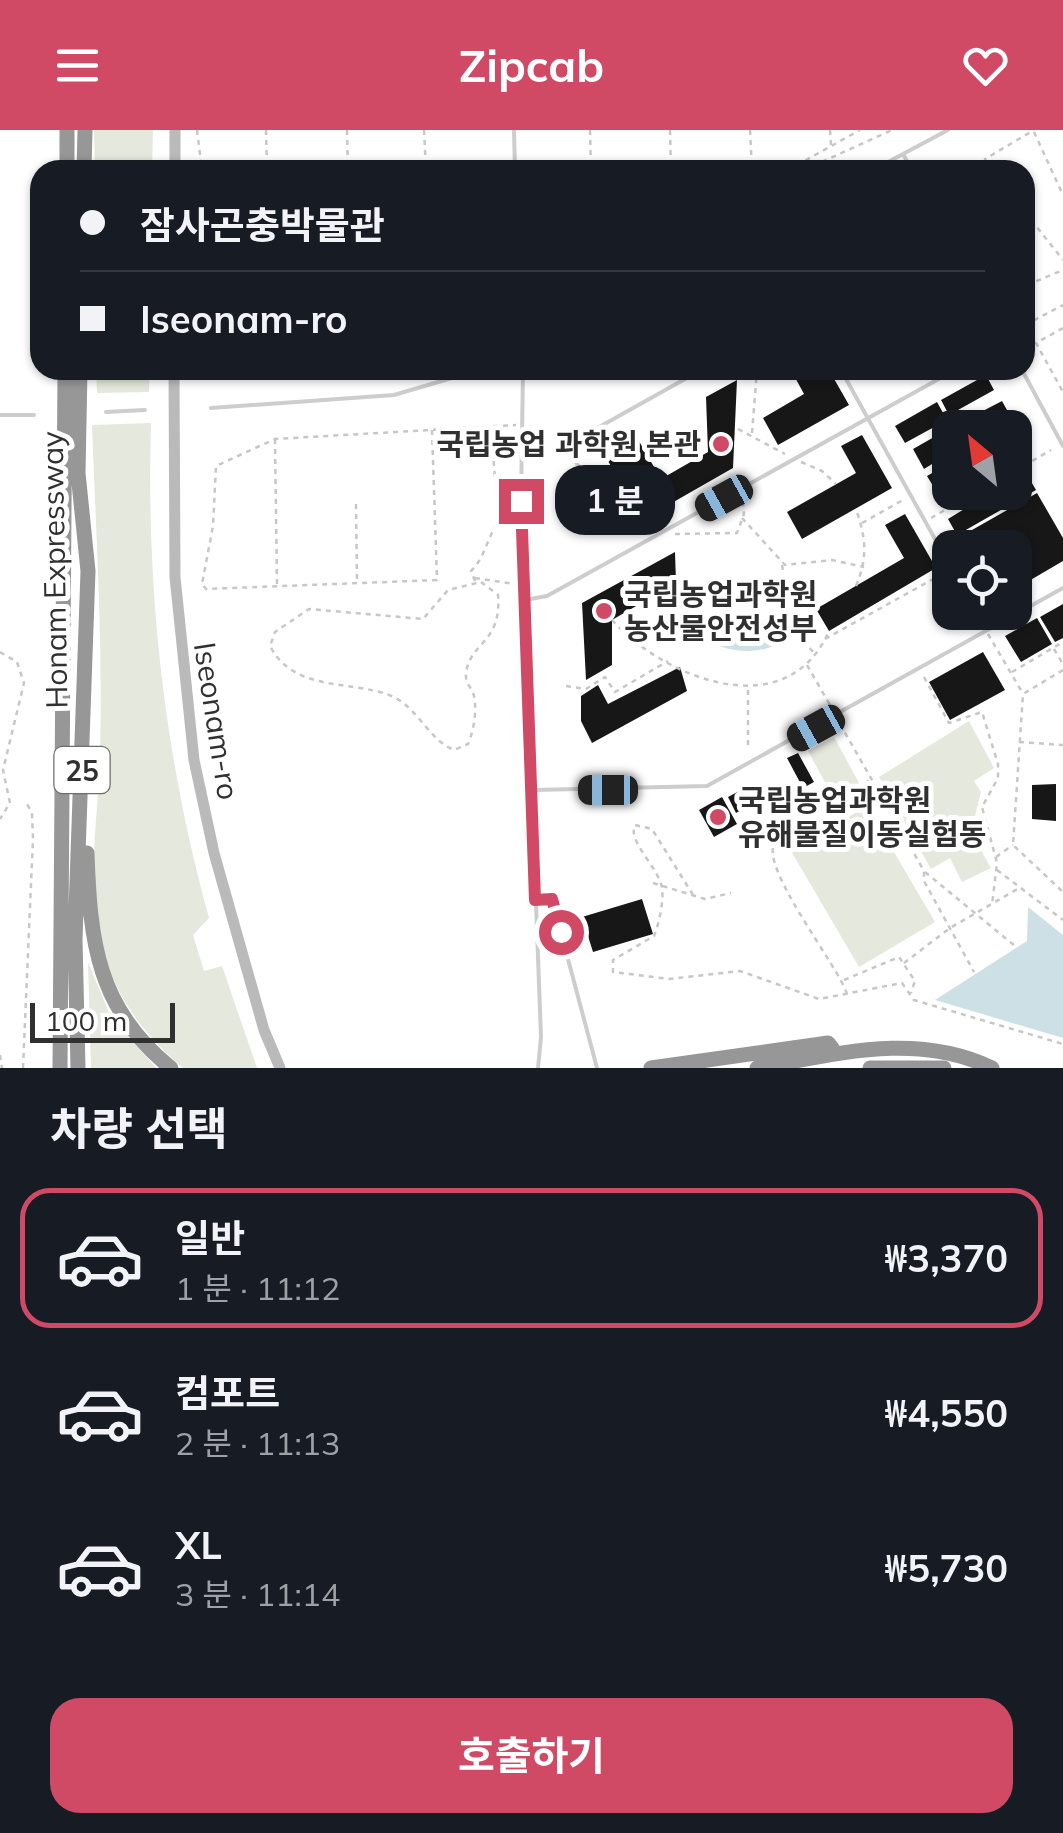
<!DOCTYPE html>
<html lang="ko">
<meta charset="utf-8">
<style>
body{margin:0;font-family:Mulish,"Noto Sans KR",sans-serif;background:#20242c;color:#f1f3f6;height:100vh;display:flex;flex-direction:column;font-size:38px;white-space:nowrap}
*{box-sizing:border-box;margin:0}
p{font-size:32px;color:#9ea1a6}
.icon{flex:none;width:55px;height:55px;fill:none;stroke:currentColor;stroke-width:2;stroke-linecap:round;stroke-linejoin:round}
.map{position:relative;height:938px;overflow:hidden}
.panel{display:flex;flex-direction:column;background:#171b24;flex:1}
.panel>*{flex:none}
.banner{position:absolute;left:30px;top:30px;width:1005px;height:220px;border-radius:30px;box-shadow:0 2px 8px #0004;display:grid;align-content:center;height:220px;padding:0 50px;background:#171b24}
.needle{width:65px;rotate:331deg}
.tools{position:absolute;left:932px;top:280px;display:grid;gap:20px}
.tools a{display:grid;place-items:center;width:100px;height:100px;border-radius:20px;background:#171b24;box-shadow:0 2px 8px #0004;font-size:50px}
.scale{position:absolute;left:30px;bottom:25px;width:145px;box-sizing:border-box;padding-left:10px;border:5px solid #303030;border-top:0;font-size:28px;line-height:35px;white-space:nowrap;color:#303030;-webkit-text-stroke:8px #fff;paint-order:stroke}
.end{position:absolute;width:45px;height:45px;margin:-22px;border:12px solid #d04a66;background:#fff;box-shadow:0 0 0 5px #fff}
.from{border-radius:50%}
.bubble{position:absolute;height:70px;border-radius:30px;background:#171b24;box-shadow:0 2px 8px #0004;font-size:32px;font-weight:700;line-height:70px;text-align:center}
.car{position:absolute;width:30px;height:60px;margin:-30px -15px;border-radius:12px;box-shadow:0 0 8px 2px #0007;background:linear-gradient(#222 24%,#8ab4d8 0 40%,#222 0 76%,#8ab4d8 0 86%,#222 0)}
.banner b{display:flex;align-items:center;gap:35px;height:95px;font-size:38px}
.banner b+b{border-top:2px solid #363941}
.banner i{width:25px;height:25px;background:#f1f3f6}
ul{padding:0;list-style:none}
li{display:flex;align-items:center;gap:30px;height:140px;margin:0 20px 15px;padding:0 30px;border:5px solid transparent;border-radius:30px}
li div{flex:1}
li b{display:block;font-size:38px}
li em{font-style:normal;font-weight:700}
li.current{border-color:#d04a66}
li>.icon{width:90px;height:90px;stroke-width:1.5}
h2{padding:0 50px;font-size:45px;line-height:120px}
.action{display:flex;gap:20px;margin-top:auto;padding:20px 50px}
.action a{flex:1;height:115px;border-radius:30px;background:#d04a66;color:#fff;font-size:40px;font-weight:700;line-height:115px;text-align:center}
header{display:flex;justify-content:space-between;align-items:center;height:130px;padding:0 50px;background:#d04a66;color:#fff;font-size:45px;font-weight:700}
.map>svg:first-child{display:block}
.green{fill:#e5e8dd}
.water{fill:#cce0e6}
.building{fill:#171717}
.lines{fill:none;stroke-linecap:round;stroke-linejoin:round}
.path{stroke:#c7c7c7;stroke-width:2.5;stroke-dasharray:5 5;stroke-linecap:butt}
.lane{stroke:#cdcdcd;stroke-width:4}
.secondary{stroke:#bababa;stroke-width:11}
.highway{stroke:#979797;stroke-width:15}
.route{stroke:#d04a66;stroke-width:12}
.poi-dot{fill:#d04a66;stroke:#fff;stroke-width:4}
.labels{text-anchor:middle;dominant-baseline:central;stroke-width:10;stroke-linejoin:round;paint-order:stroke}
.shield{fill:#fff;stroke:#6e6e6e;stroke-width:2.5}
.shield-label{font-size:28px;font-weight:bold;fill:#303030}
.poi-label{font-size:30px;font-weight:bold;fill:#303030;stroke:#fff;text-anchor:start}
.street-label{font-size:30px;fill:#303030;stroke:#fff}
</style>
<header><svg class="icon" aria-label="menu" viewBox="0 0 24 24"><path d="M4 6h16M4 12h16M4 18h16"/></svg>Zipcab<svg class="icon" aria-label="heart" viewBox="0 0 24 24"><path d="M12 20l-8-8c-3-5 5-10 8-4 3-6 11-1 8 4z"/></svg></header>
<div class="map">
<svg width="1063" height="938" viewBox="0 0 1063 938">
<rect width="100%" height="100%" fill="#fff"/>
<!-- green -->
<path class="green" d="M94 0H153L152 40H95Z
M96 240H150L149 262 97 263Z
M151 293C146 462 164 625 209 788L193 805 204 841 222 836 257 938H183C145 906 117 869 103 821 84 758 99 687 100 623 103 514 96 404 92 295Z
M969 591 994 638 974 651 981 662 975 686 965 692 991 738 962 752 950 728 931 739 879 647Z
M834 607 859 653 833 667 808 621Z
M867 676 935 792 859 837 791 721Z
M88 832 110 885 156 938H91Z"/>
<!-- water -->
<path class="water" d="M691 497 754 509 775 504 782 512C754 528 713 522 691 497Z
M1028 777 1063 805V908L935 870 1027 811Z"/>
<!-- building -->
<path class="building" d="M791 240H829L849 275 778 315 763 288 804 264Z
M986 245 994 260 949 285 941 270Z
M737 250 733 338 642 390 604 324 636 306 661 349 708 322 706 267Z
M1002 271 1012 289 996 298H960L958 294Z
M937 272 947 290 905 313 895 296Z
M950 298V323L924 339 913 319Z
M862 305 892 358 802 409 787 382 856 343 841 316Z
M950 333V357L938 364 927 346Z
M1026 343 1036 360 957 405 948 389 992 362H1015V349Z
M1037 363 1063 408V431L1015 459V418H964L958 408Z
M905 384 936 438 829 501 816 479 904 428 885 395Z
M675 422 676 453 612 490V535L586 550 582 473Z
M1063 474V508L1055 512 1040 487Z
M1037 488 1052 514 1021 532 1005 506Z
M983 522 1005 560 950 590 929 552Z
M680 537 687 561 592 613 581 591V566L598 555 608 574Z
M798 623 814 652 803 658 787 628Z
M756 652 764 667 736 683 728 667Z
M1056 654V691L1032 689V655Z
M722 667 737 694 714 707 699 680Z
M642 769 653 804 593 822 582 787Z"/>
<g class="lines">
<!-- path -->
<path class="path" d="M197 0 202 40
M266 0 267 40
M347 0 348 40
M424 0 426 40
M590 0 591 40
M670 0 671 40
M750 0 752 40
M830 0 831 15
M1034 2 1063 65
M788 40 860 0
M804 40 892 0
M993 40 985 29 1034 0
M1025 82 1063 130
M1025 154V171
M1027 155 1063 140
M1025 195 1063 175
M1063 198 1036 213 1063 262
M332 240H341
M738 299 785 324
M432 300 437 450 206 459 202 454 213 396 216 336 275 309 516 295
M752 303 757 240
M275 309 277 455
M493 321 496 364 502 373 516 376
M801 332 822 341 836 354
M1015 341 1051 320
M356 374 357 452
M742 388 785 435 832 430 864 437
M931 388 976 362
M862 393 903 370
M675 404 737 403 744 384 742 365
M782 435 792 496 813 522
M475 448 514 454
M475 451 471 441C488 425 488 396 508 383
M481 452 498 465C502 514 469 512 466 544 465 553 472 558 474 566 477 581 474 600 468 614L454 620C427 609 418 576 389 565 349 550 294 562 270 516L275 502 309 479 423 489 448 460Z
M856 456C868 427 866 408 856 379
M612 490C665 549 787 597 829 501
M988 504 1022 562
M825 509 944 443
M1054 519 1063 534
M0 522 17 532 24 553 3 640 10 673 0 689
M807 535 830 575
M1063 540 1023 564 1013 715 1063 762
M1012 542 1063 512
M924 547 949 593 982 582 998 634V648L982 677 997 733 992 775
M566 556 586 559 605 547 615 562 668 531
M748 560V620
M840 594 924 741V751L974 842
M1019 612 1063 615
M850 665 856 683
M996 727 1013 715
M997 740 1063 790
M925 742 1015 816
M653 753 705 769 731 763
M693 765 652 699 635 695C627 711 659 738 662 758 664 772 659 793 654 806L613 830V842L669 849 740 841 819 869 902 853 914 870 1063 914
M904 833 950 798 1021 757
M844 850 899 827 915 851 911 863
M847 864C839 837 758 735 775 713 788 697 814 695 831 685 845 677 853 659 872 649
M0 925 2 938
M23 938 33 708 32 683 27 674"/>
<!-- lane -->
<path class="lane" d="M514 0 515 40
M903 24 912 40
M873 40 948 0
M523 240 521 371 541 907 538 938
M841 240 950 436
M1022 240 1063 316
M211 278 394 265 479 240
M106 282 145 280
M0 285H34
M583 345 567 315 701 240
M525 470 547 466 955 240
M976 482 986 500
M534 660 707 656 1063 458
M535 769H552L597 938"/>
<!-- secondary -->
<path class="secondary" d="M175 0V40
M174 240 175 447 194 630 214 723 264 900 280 938"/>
<!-- highway -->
<path class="highway" d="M67 40V0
M84 40 85 0
M87 723C90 811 97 879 171 938
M60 938 65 240
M78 938 75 809 88 441 78 343 80 240
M651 938 828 913 832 918
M757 938C834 925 915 901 992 938
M870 938H944"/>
</g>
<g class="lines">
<!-- route -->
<path class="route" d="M521 371 535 770 552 769 561 802"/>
</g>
<!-- markers -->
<g class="poi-dot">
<circle cx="721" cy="314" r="10"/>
<circle cx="604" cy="481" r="10"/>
<circle cx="718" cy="687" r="10"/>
</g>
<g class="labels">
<!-- shield labels -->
<rect class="shield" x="54.5" y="617" width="55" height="46" rx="8"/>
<g class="shield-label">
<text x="82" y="640">25</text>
</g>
<!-- poi labels -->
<g class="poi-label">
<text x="701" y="314" text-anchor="end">국립농업 과학원 본관</text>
<text x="624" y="464">국립농업과학원<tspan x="624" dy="34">농산물안전성부</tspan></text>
<text x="738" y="670">국립농업과학원<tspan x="738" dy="34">유해물질이동실험동</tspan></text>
</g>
<!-- street labels -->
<g class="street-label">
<text transform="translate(54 440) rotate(-91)">Honam Expressway</text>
<text transform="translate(217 591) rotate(81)">Iseonam-ro</text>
</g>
</g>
</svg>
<div class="tools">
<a><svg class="needle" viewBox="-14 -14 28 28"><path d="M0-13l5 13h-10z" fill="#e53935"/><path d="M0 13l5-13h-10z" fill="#9ea1a6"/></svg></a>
<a><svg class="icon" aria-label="locate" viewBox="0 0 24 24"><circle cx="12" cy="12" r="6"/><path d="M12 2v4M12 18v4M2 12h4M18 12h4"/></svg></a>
</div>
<div class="scale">100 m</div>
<i class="end from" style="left:561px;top:802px"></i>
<i class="end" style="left:521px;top:371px"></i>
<div class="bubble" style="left:555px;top:335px;width:120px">1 분</div>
<i class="car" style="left:724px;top:368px;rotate:241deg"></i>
<i class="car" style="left:816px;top:598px;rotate:241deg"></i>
<i class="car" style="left:608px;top:660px;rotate:270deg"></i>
<div class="banner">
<b><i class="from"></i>잠사곤충박물관</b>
<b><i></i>Iseonam-ro</b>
</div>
</div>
<section class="panel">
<h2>차량 선택</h2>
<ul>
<li class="current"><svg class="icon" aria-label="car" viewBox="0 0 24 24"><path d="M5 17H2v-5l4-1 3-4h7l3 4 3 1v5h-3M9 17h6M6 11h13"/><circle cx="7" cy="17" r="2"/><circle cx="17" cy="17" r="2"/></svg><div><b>일반</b><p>1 분 · 11:12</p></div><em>₩3,370</em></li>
<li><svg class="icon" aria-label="car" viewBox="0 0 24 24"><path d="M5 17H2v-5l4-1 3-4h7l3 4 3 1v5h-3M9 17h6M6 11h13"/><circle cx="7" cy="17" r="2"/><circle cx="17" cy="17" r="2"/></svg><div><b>컴포트</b><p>2 분 · 11:13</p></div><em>₩4,550</em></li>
<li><svg class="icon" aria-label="car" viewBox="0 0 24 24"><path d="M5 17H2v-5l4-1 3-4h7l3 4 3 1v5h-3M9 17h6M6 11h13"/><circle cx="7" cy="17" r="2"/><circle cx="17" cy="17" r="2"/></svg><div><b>XL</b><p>3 분 · 11:14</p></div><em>₩5,730</em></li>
</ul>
<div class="action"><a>호출하기</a></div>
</section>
